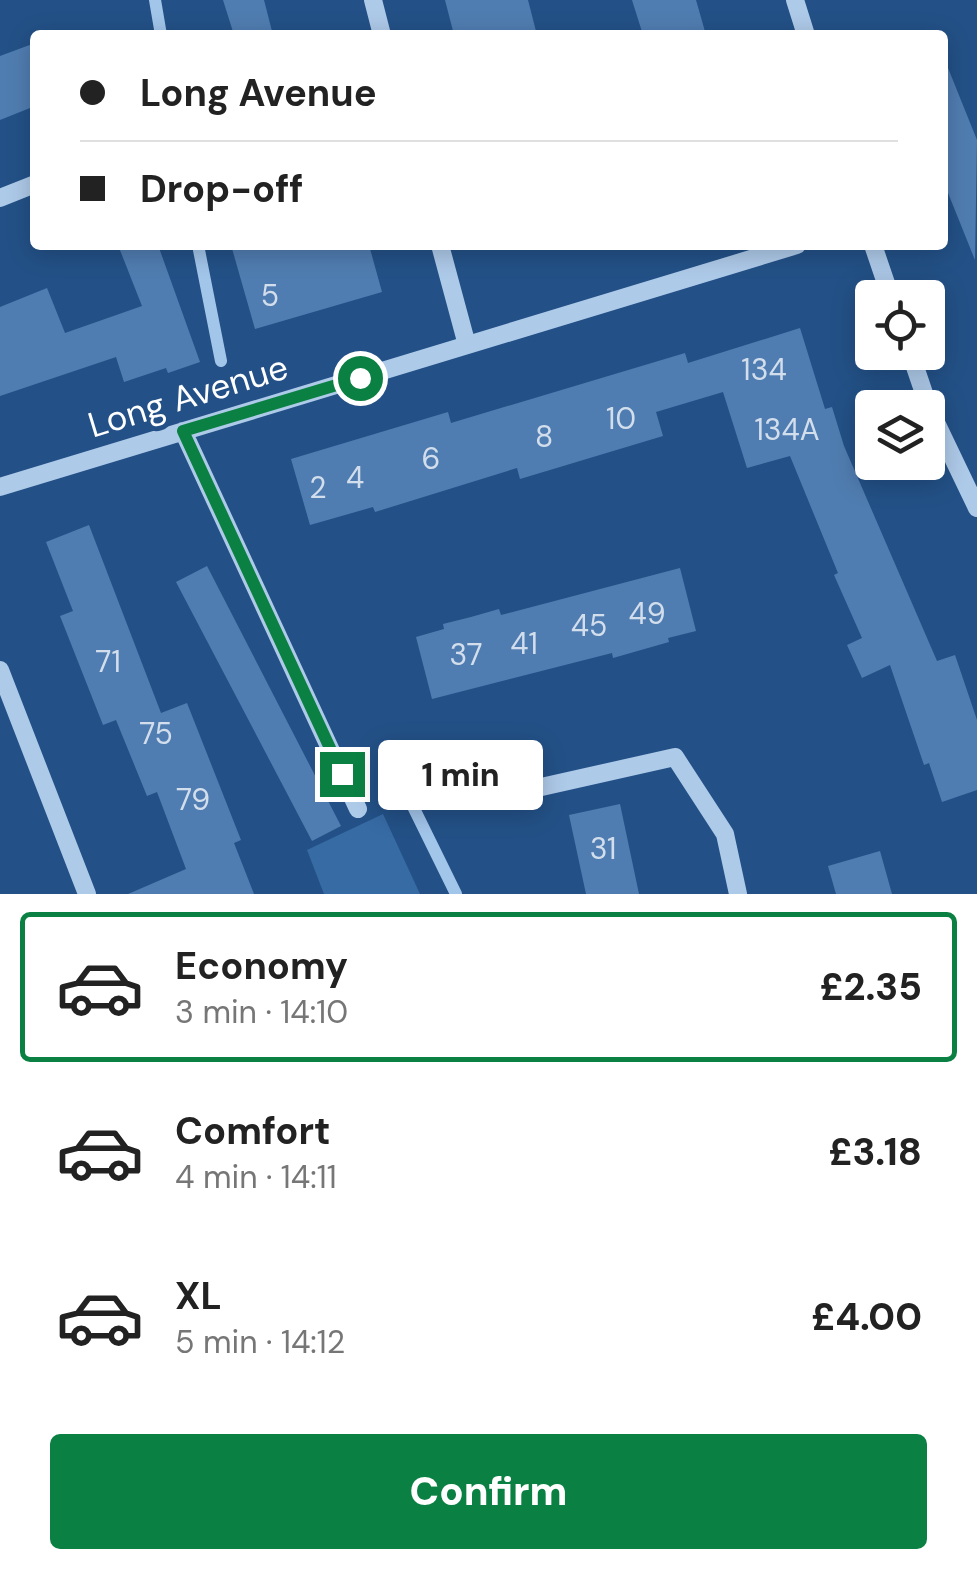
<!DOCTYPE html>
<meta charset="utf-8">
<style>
body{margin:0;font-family:"DM Sans",sans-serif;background:#f6f6f6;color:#222;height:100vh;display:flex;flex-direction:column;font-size:38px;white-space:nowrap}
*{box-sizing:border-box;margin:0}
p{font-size:32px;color:#767676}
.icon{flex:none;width:55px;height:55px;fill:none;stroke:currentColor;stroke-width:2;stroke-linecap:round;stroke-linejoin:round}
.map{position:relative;height:894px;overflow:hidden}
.sheet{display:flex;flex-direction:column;background:#fff;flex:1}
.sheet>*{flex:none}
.banner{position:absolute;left:30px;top:30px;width:918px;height:220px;border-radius:10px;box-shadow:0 5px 25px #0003;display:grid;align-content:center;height:220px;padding:0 50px;background:#fff}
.controls{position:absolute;left:855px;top:280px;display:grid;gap:20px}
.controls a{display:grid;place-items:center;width:90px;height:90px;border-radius:10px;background:#fff;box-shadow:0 5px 25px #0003;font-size:50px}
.end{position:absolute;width:45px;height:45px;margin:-22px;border:12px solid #0b8043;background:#fff;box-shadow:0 0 0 5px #fff}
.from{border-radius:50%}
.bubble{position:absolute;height:70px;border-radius:10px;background:#fff;box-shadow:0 5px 25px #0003;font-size:32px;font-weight:800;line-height:70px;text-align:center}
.banner b{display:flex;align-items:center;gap:35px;height:95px;font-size:38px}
.banner b+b{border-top:2px solid #e0e0e0}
.banner i{width:25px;height:25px;background:#222}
ul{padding:18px 0 0;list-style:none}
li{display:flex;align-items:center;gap:30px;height:150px;margin:0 20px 15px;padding:0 30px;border:5px solid transparent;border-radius:10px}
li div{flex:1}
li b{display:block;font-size:38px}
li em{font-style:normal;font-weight:800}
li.active{border-color:#0b8043}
li>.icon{width:90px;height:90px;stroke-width:1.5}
.action{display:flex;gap:20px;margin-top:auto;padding:20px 50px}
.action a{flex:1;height:115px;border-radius:10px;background:#0b8043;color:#fff;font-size:40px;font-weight:800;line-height:115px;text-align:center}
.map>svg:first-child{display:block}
.green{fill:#376ba4}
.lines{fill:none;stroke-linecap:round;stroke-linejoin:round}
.stream{stroke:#a2c5ea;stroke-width:12}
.building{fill:#507db1}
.minor{stroke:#aecae9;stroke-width:18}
.route{stroke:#0b8043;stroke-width:12}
.labels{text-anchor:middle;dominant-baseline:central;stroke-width:10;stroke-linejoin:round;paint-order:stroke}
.number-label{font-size:30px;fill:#d3deec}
.street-label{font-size:35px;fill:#fff;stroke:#235187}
</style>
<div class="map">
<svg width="977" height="894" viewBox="0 0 977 894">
<rect width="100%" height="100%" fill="#235187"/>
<!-- green -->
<path class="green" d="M383 814 420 894H324L307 850Z"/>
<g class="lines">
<!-- stream -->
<path class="stream" d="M155 0 161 35
M198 245 221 361
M400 780 456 894"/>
</g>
<!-- building -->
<path class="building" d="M223 0H264L273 35H234Z
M445 0H528L537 35H454Z
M632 0H696L706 35H643Z
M35 43V106L0 120V56Z
M944 58 977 140 975 260 942 178Z
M118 245H158L200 362 168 373 166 368 124 382 116 357 0 396V307L47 288 65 333 142 306Z
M231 245H369L382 292 255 329Z
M800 328 825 409 832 407 844 446 937 661 955 655 977 720V790L942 802 929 763 924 765 890 665 862 678 847 645 862 638 834 575 838 573 790 456 747 468 723 392 656 412 663 436 520 479 517 468 375 512 373 507 310 525 291 459 448 412 451 423 685 353 688 363Z
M89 525 161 713 187 703 241 840 234 843 254 894H128L186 869 157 792 147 796 116 720 103 725 60 616 73 611 46 542Z
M207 566 341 826 312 841 176 582Z
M680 568 696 631 668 638 669 642 613 658 612 653 432 699 416 637 444 629 443 624 471 617 499 609 501 615Z
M620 804 639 894H586L569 815Z
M880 851 892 894H836L828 866Z"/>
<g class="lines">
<!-- minor -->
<path class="minor" d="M373 0 382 35
M795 0 806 35
M0 198 35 184
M440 245 467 345
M873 245 891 298
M910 352 929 408 977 508
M183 431 358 809
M0 487 797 245
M0 670 87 894
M488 799 675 757 725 834 738 894"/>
</g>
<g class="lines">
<!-- route -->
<path class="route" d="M342 774 183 431 360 378"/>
</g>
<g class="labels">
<!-- number labels -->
<g class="number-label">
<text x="270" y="295">5</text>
<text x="764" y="369">134</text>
<text x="621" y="418">10</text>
<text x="787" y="429">134A</text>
<text x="544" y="436">8</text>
<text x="431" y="458">6</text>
<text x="355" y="477">4</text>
<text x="318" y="487">2</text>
<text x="647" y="613">49</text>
<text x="589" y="625">45</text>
<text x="524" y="643">41</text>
<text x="466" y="654">37</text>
<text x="108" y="661">71</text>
<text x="156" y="733">75</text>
<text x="193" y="799">79</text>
<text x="603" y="848">31</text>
</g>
<!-- street labels -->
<g class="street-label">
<text transform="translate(188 396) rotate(-17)">Long Avenue</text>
</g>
</g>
</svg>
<div class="controls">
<a><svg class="icon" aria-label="locate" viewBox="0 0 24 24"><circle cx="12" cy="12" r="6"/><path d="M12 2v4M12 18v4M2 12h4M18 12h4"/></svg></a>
<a><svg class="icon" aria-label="layers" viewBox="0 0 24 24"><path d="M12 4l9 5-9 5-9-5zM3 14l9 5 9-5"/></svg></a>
</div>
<i class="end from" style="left:360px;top:378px"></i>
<i class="end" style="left:342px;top:774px"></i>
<div class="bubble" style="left:378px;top:740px;width:165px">1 min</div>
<div class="banner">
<b><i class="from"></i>Long Avenue</b>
<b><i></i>Drop-off</b>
</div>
</div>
<section class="sheet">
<ul>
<li class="active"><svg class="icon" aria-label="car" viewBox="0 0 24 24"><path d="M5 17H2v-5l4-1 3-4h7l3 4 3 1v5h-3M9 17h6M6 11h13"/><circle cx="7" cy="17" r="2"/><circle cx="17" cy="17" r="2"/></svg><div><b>Economy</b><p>3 min · 14:10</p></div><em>£2.35</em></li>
<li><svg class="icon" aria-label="car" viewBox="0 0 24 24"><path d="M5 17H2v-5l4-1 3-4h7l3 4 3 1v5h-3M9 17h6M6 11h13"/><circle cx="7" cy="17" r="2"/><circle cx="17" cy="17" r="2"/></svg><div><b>Comfort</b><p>4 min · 14:11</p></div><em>£3.18</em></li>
<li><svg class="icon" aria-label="car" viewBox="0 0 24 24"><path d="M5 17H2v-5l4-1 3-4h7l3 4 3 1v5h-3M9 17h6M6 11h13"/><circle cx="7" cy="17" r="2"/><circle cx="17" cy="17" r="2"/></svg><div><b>XL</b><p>5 min · 14:12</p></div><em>£4.00</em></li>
</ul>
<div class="action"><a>Confirm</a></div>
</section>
